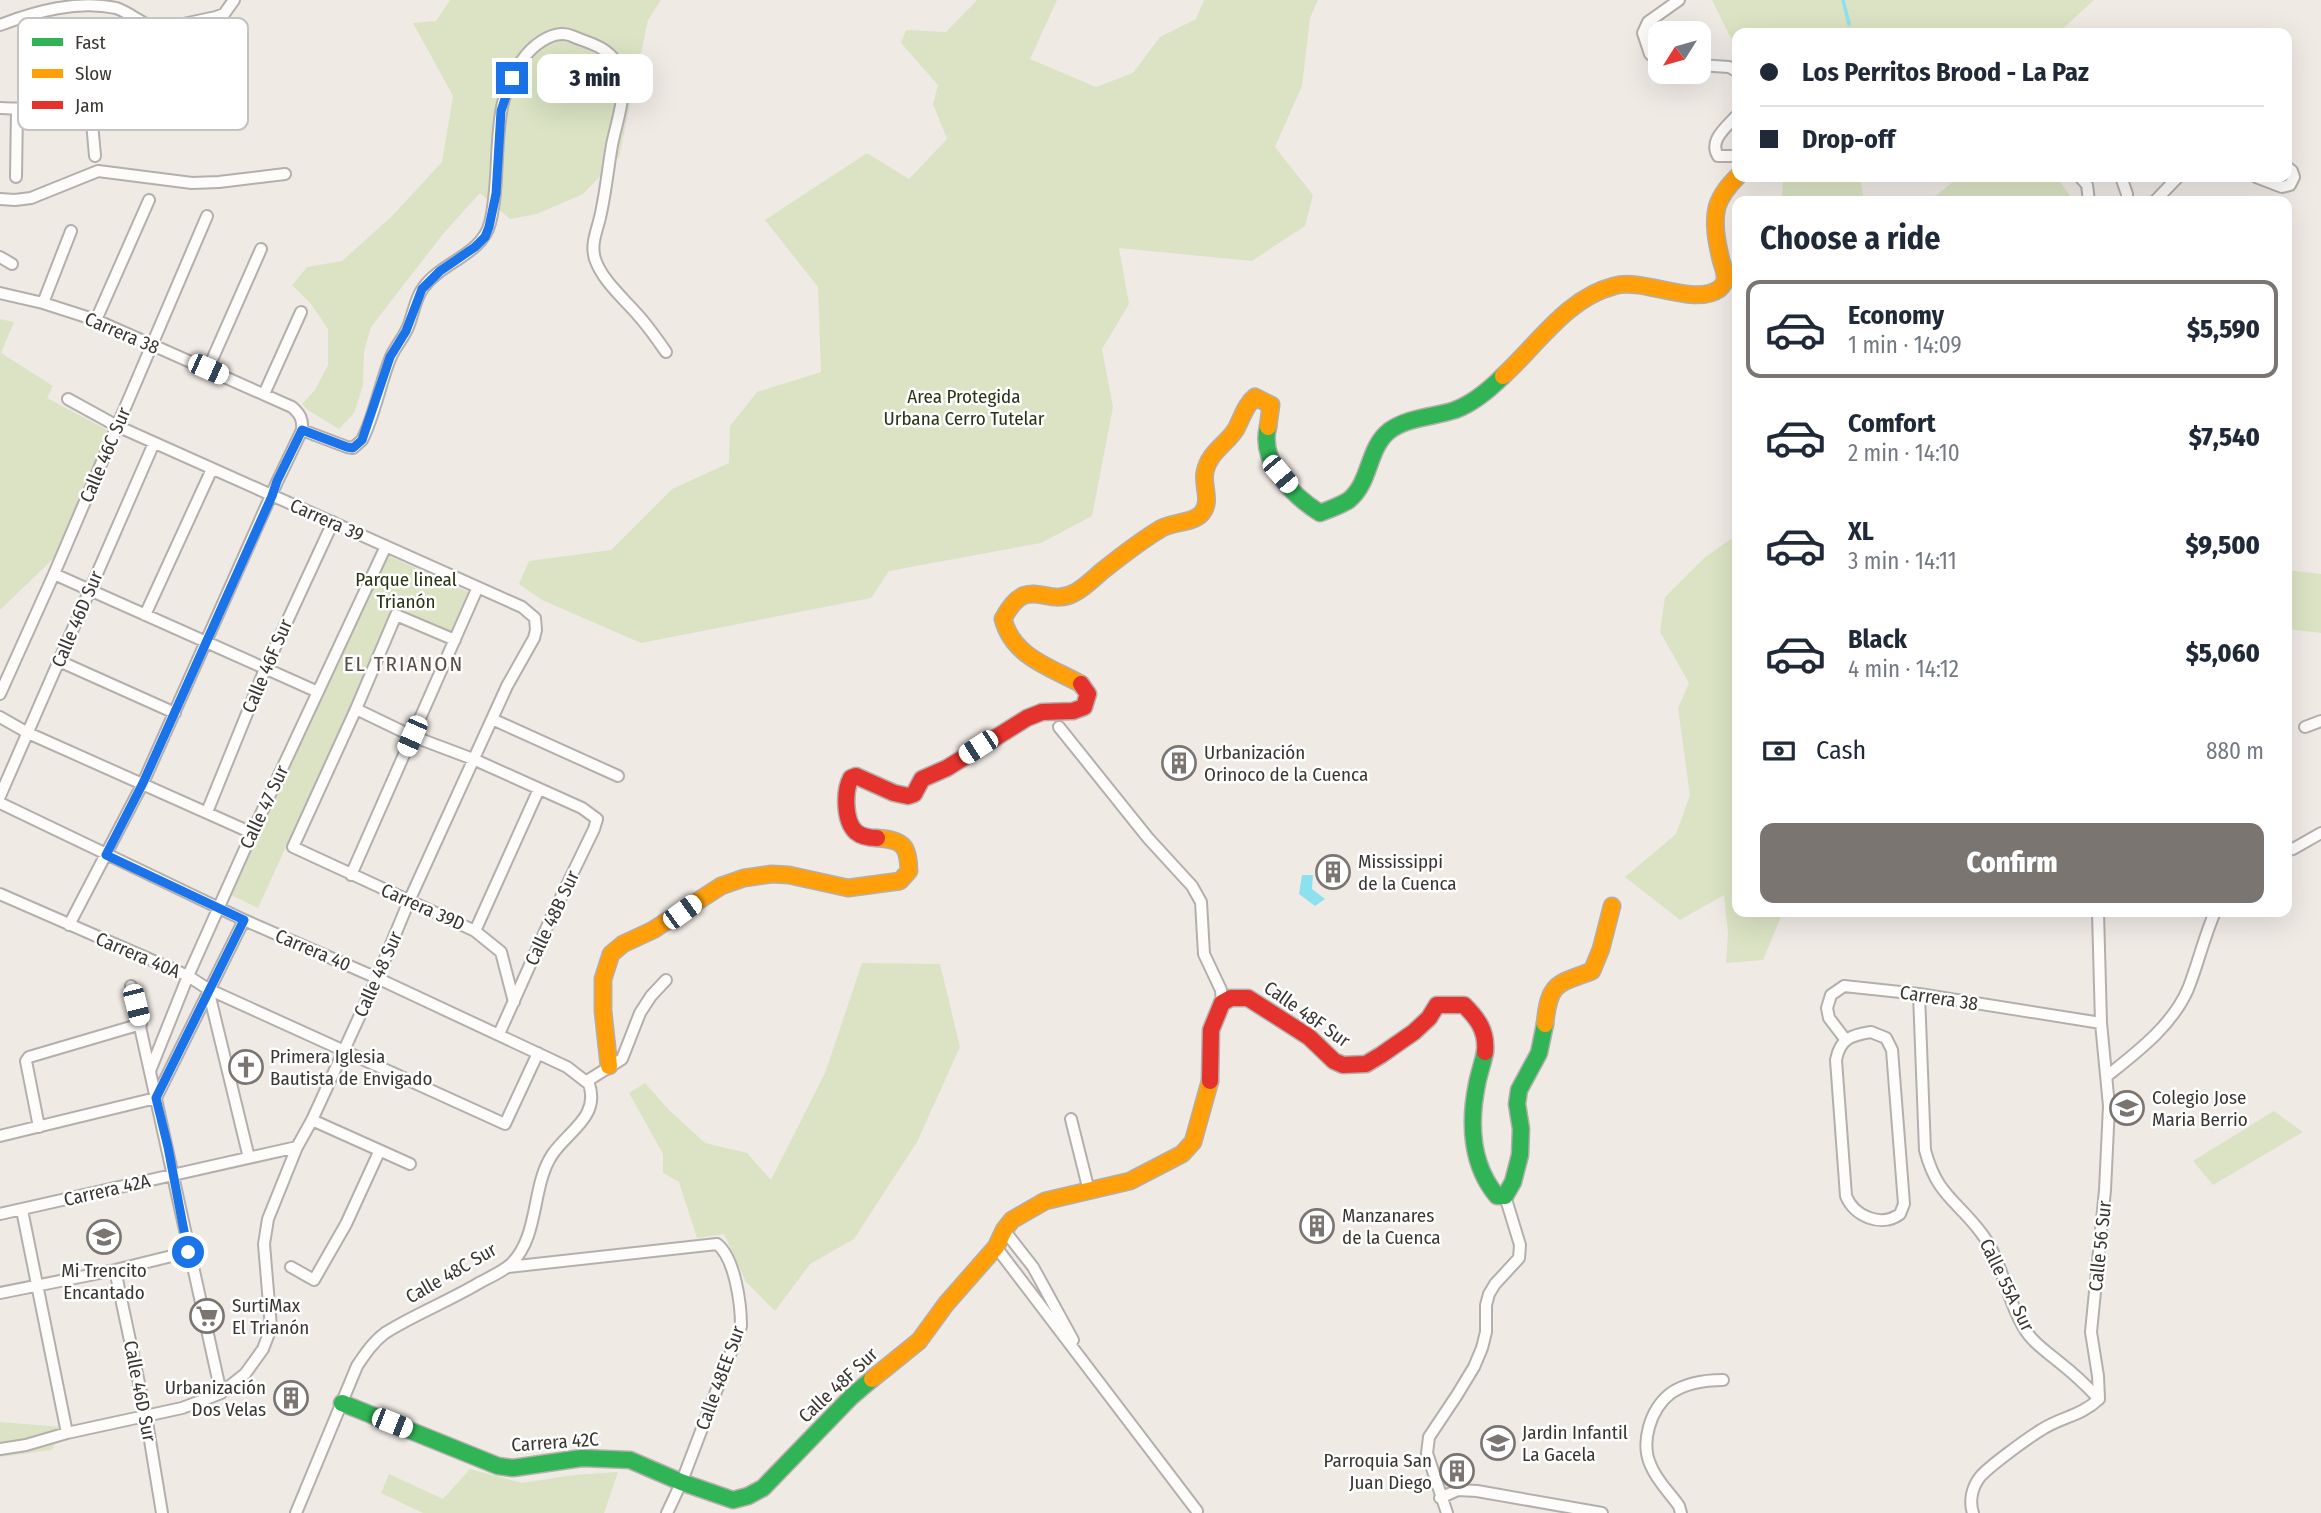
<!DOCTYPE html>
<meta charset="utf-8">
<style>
body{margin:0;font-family:"Fira Sans Condensed",sans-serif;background:#f2f2f3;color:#1f2937;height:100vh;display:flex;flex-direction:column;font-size:26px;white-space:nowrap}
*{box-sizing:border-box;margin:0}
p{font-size:23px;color:#747a83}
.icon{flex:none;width:38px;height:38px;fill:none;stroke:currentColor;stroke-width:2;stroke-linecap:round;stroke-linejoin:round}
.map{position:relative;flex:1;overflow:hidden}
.details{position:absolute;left:1732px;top:196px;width:560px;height:721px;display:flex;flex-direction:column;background:#fff;border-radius:14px;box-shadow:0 7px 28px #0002}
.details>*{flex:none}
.guide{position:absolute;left:1732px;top:28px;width:560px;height:154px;border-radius:14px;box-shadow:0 7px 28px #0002;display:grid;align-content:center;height:154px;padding:0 28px;background:#fff}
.needle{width:46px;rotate:233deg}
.controls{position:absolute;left:1648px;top:21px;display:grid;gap:14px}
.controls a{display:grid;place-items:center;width:63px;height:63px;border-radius:14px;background:#fff;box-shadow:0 7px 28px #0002;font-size:35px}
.end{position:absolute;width:32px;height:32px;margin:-16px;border:9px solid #1a73e8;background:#fff;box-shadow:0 0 0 4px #fff}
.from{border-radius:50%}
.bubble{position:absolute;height:49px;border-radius:14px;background:#fff;box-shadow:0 7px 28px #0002;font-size:23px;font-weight:800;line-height:49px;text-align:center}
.car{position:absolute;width:21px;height:42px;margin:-21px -10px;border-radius:9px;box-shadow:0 0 5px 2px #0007;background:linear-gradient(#fff 24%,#345 0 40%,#fff 0 76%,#345 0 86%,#fff 0)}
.guide b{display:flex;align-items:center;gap:24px;height:66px;font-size:26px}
.guide b+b{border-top:2px solid #e0e1e3}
.guide i{width:18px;height:18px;background:#1f2937}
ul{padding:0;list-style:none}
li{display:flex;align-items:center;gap:21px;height:98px;margin:0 14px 10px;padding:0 14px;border:4px solid transparent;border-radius:14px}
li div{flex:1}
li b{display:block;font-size:26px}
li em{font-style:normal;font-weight:800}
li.active{border-color:#7a7571}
li>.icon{width:63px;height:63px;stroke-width:1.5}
h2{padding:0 28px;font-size:32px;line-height:84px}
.pay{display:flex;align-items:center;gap:18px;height:77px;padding:0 28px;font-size:26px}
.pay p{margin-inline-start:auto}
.primary-button{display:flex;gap:14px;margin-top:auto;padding:14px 28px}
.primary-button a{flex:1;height:80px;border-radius:14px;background:#7a7571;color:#fff;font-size:28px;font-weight:800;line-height:80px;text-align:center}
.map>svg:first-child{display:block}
.green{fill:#dbe3c4}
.water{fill:#8de1ee}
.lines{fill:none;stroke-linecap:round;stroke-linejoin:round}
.stream{stroke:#8de1ee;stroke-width:3.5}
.street-casing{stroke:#b4afac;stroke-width:14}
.fast-casing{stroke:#b4afac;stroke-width:19}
.slow-casing{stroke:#b4afac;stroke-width:19}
.jam-casing{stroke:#b4afac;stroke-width:19}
.street{stroke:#fdfcfb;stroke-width:10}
.fast{stroke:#30b455;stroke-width:16}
.slow{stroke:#ff9f0a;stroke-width:16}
.jam{stroke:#e5322d;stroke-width:16}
.route{stroke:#1a73e8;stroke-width:9}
.labels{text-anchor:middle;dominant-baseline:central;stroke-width:5;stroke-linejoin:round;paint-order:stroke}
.street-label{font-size:19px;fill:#3a3632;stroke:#fff}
.park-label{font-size:19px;fill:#293513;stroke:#fff}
.poi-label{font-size:19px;fill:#3a3632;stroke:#fff;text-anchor:start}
.neighbourhood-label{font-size:21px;letter-spacing:2px;fill:#574e47;stroke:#fff}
.key{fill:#fff;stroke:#c4c3c2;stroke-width:2}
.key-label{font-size:19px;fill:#3a3632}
</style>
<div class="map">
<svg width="2321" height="1513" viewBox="0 0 2321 1513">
<rect width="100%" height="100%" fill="#f0eae5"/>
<!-- green -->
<path class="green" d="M450 0H661L648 20 619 157 583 194 537 214 510 219 480 193 443 234 371 327 364 351 363 386 354 413 339 429 308 410 302 404 315 390 328 365V329L311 304 292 285 307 267 342 261 391 217 442 162 453 96 413 23 436 21Z
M977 0H1057L1030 59 1096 87 1133 73 1160 37 1196 19 1204 0H1318L1310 18 1302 86 1275 147 1313 195 1305 226 1252 261 1119 248 1129 304 1102 349 1113 407 1092 516 1041 543 889 571 871 598 641 643 542 600 519 584 529 561 611 550 672 489 729 463 730 426 757 392 821 372 818 287 765 220 867 153 909 179 947 139 933 104 938 85 901 43 906 30 946 32Z
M1712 0H2094L2058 33H1738V53Z
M1783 177H1860L1864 201H1782Z
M1963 177H2056L2069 194 2071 201H1929L1958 178Z
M0 319 14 322 1 353 53 386 47 398 109 431 53 559 0 610Z
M1738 534V912H1783L1763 960 1726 963 1728 933 1724 895 1680 920 1625 877 1676 834 1690 795 1678 708 1689 683 1660 632 1665 597 1704 558Z
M387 555 468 592 450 634 394 611 258 908 231 895Z
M2287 570 2321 574V633L2287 629Z
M862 963 940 964 960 1047 917 1142 854 1239 810 1264 775 1311 746 1282 724 1234 697 1238 679 1182 663 1173V1154L629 1093 645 1083 669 1110 705 1143 747 1153 771 1180 825 1073Z
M2274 1111 2303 1132 2213 1185 2193 1161Z
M0 1422 63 1427 52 1450 0 1457Z
M470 1469 522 1483 573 1475 618 1472 604 1513H423L381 1493 389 1474 443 1499Z"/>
<!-- water -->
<path class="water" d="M1302 875H1313L1312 889 1325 899 1315 906 1299 894Z"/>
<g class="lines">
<!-- stream -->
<path class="stream" d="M1843 0 1849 24"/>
<!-- street casing -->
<g class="street-casing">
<path id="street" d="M0 25C37 11 77 0 116 8 131 13 144 26 160 29L216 17 224 14 234 0
M1661 61 1650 54 1643 33 1648 22 1679 0
M1699 65 1729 67 1738 72
M0 108C36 110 73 105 107 116
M91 111 95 156
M1738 114C1727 127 1708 140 1718 156H1738
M16 177 17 109
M2080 177 2087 185 2089 201
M2121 177 2127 194V201
M2256 177 2282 187 2290 185 2294 177 2292 171 2287 167
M0 199 15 200 31 198 98 171 192 183 219 182 285 174
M2155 201 2178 177
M0 257 12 264
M0 293 43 303 96 320 292 407C300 414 303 419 302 430L277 482 143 783 69 925
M43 303 71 231
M96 320 149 200
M208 369 261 249
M264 394 301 312
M302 430 347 447 353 448 362 440C374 417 380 384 390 359 394 348 403 339 408 327 413 315 415 299 423 288 441 262 482 255 490 223 504 168 486 102 526 55 537 42 556 29 572 36 588 43 606 46 616 62 631 86 617 119 612 145 608 168 606 190 601 213 598 229 590 243 595 259 602 280 623 298 637 314 648 326 657 339 666 352
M54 574 318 692
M145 615 212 469
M455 640 396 615 356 709 293 847 475 931 501 952 514 1002
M59 661 175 713
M0 694 54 574 207 216
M356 709 412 736 473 759 582 808 597 819 594 829 551 918 499 1034
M0 717 28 733 252 833
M492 719 618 776
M1059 727 1148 838 1192 886 1201 902 1204 954 1221 990 1222 1003
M2305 727 2321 721
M0 796 154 443
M0 803 244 920 377 978 567 1067 589 1084C600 1117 568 1131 552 1155 531 1187 540 1235 511 1264 502 1272 490 1277 479 1283 449 1301 413 1315 385 1333 373 1342 365 1354 357 1366L296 1513
M207 812 265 669 333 522
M2287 850 2293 849 2321 833
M351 875 477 589
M0 894 188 976 208 989 505 1124 538 1053
M475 931 539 789
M131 986 221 1393
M208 989 249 1158
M1919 994 1925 1150C1937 1196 1957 1200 1982 1234 2003 1262 2006 1299 2024 1328 2032 1342 2047 1352 2059 1362 2073 1373 2086 1385 2099 1399
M1871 1032 1886 1038 1892 1050 1904 1204 1900 1214C1881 1228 1854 1216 1846 1196L1836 1060C1840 1038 1852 1035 1871 1032Z
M1845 1039 1829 1018 1827 1008 1831 995 1844 986 1919 994 2101 1023
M150 1071 188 976 252 833 386 546
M2107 1076C2137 1052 2172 1026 2188 989 2198 964 2204 937 2215 912
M587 1081 622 1059 640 1013 651 996 666 980
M156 1098 244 920
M1071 1119 1089 1191
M312 1120 410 1164
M39 1127 26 1061 29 1057 141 1024
M0 1136 156 1098
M22 1210 67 1433
M0 1214 297 1147
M1004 1230 1033 1267 1073 1340
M996 1247 1197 1511
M291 1267 314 1280 346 1224 379 1152
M508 1267 717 1244C735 1258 741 1304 741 1326L682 1481 667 1513
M115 1270 146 1416 162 1513
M0 1293 115 1270 188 1252
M0 1449 26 1445 67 1433 182 1408 206 1399 221 1393 245 1374 263 1349 271 1328 264 1244 268 1219 297 1147 312 1120 377 978 409 901 507 686 534 638 536 630 535 618 522 607 117 426 68 399
M1440 1498 1458 1490 1477 1491 1602 1513
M1447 1513 1427 1453 1429 1437 1457 1395 1474 1367 1482 1348 1486 1332V1305L1489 1294 1495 1284 1519 1258 1520 1245 1505 1196
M1681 1513 1679 1506C1670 1493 1657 1481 1651 1466 1640 1443 1650 1409 1671 1393 1686 1383 1706 1380 1723 1380
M1973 1513C1969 1501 1972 1487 1980 1477 1989 1466 2028 1438 2041 1430 2061 1417 2081 1416 2099 1399L2098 1376 2091 1332 2105 1190 2109 1106 2101 1023 2098 912"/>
</g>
<!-- fast casing -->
<g class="fast-casing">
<path id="fast" d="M1268 427C1259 462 1293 496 1320 513 1330 509 1340 506 1349 500 1371 482 1367 449 1389 431 1408 417 1434 417 1455 410 1474 403 1489 390 1503 376
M1485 1052C1483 1063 1479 1073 1477 1084 1469 1123 1471 1165 1497 1196H1505L1513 1182 1520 1155 1521 1129 1517 1104 1519 1090 1539 1053 1545 1024
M342 1403 498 1466 513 1468 582 1458 630 1460 681 1482 733 1500 748 1496 763 1488 851 1397 872 1379"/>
</g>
<!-- slow casing -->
<g class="slow-casing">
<path id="slow" d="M1503 376C1537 345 1567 298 1614 286 1643 277 1694 307 1719 289 1722 286 1724 285 1725 280 1726 274 1723 266 1721 260 1717 243 1713 224 1717 207 1721 194 1729 185 1738 176
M1081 684C1050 667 1013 657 1003 619 1028 571 1046 610 1076 592 1085 587 1093 579 1101 572 1121 556 1140 541 1162 528 1173 522 1194 523 1202 513 1212 501 1202 485 1205 472 1209 452 1226 445 1236 429 1242 418 1245 405 1255 397L1271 405 1268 427
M1545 1024C1549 982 1557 984 1592 971L1601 949 1612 906
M609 1066 603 1011V979L611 954 623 944 653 930 721 886 744 878 772 874 789 875 848 888 900 881 909 871C908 845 903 840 877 838
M872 1379 919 1341 946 1304 996 1247 1004 1230 1012 1220 1045 1201 1130 1181 1182 1154 1193 1142 1210 1081"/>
</g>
<!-- jam casing -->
<g class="jam-casing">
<path id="jam" d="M877 838C870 838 862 837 856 832 844 821 844 791 851 778L856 776 894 793 908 796 914 794 922 779 947 768 1027 718 1042 712 1073 711 1084 707 1088 694 1081 684
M1210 1081 1211 1030 1222 1003 1231 998H1248L1309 1037 1334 1061 1343 1065 1366 1064 1381 1055 1414 1032 1429 1018 1437 1005H1464C1478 1019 1487 1031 1485 1052"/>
</g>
<!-- street -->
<use href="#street" class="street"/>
<!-- fast -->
<use href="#fast" class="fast"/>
<!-- slow -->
<use href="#slow" class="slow"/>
<!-- jam -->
<use href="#jam" class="jam"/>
</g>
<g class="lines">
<!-- route -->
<path class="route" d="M188 1252 168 1147 156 1098 244 920 106 855 143 783 272 496 277 481 302 430 347 447 353 448 362 440 390 357 406 331 422 289 440 271 475 247 485 237 489 227 496 194 501 111 512 78"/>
</g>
<!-- icons -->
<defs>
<g id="building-ring" transform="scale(1.75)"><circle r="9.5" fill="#fff" stroke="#7a7571" stroke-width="1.5"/><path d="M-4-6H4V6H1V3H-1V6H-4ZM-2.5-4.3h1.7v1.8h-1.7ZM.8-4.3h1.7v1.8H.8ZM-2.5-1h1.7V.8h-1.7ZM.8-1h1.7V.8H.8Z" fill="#7a7571"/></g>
<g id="church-ring" transform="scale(1.75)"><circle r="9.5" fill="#fff" stroke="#7a7571" stroke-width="1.5"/><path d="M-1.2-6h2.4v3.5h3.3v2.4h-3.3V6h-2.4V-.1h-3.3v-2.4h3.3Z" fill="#7a7571"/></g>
<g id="school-ring" transform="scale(1.75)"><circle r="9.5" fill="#fff" stroke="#7a7571" stroke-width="1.5"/><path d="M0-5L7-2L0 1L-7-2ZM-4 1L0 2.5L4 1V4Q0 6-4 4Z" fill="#7a7571"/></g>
<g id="supermarket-ring" transform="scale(1.75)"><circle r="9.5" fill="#fff" stroke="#7a7571" stroke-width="1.5"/><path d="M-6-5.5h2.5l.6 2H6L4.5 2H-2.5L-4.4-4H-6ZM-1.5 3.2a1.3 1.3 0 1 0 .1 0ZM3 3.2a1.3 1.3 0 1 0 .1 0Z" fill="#7a7571"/></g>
</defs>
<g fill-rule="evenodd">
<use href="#building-ring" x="1179" y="763"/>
<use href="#building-ring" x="1333" y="872"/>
<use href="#church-ring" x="246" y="1067"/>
<use href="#school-ring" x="2127" y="1108"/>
<use href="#building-ring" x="1317" y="1226"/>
<use href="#school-ring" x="104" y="1237"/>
<use href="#supermarket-ring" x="207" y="1316"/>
<use href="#building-ring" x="291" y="1398"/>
<use href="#school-ring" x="1498" y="1443"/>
<use href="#building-ring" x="1457" y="1471"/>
</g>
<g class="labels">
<!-- street labels -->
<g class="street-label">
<text transform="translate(122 333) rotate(23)">Carrera 38</text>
<text transform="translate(105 455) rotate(-67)">Calle 46C Sur</text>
<text transform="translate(327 520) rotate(24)">Carrera 39</text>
<text transform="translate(77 619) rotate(-67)">Calle 46D Sur</text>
<text transform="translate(267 666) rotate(-67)">Calle 46F Sur</text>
<text transform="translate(264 807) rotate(-65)">Calle 47 Sur</text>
<text transform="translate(423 907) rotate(24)">Carrera 39D</text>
<text transform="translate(552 918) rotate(-65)">Calle 48B Sur</text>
<text transform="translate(313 950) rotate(23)">Carrera 40</text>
<text transform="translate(138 955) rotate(23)">Carrera 40A</text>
<text transform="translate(378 974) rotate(-66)">Calle 48 Sur</text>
<text transform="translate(1939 998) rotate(9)">Carrera 38</text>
<text transform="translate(1307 1014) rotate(35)">Calle 48F Sur</text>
<text transform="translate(107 1190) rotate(-13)">Carrera 42A</text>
<text transform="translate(2100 1246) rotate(-84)">Calle 56 Sur</text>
<text transform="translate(451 1273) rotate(-30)">Calle 48C Sur</text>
<text transform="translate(2007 1285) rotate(64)">Calle 55A Sur</text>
<text transform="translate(720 1378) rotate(-70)">Calle 48EE Sur</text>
<text transform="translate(838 1385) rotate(-43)">Calle 48F Sur</text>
<text transform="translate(140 1391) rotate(79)">Calle 46D Sur</text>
<text transform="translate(555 1442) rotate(-4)">Carrera 42C</text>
</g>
<!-- park labels -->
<g class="park-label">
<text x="964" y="396">Area Protegida<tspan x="964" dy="22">Urbana Cerro Tutelar</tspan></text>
<text x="406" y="579">Parque lineal<tspan x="406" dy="22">Trianón</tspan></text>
</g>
<!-- poi labels -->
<g class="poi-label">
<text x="1204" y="752">Urbanización<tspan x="1204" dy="22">Orinoco de la Cuenca</tspan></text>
<text x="1358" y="861">Mississippi<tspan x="1358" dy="22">de la Cuenca</tspan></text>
<text x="270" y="1056">Primera Iglesia<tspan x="270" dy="22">Bautista de Envigado</tspan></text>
<text x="2152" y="1097">Colegio Jose<tspan x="2152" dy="22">Maria Berrio</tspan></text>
<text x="1342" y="1215">Manzanares<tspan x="1342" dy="22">de la Cuenca</tspan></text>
<text x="104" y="1270" text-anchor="middle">Mi Trencito<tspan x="104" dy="22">Encantado</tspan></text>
<text x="232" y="1305">SurtiMax<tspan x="232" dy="22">El Trianón</tspan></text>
<text x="266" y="1387" text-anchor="end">Urbanización<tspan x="266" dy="22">Dos Velas</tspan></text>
<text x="1522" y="1432">Jardin Infantil<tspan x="1522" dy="22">La Gacela</tspan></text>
<text x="1432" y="1460" text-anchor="end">Parroquia San<tspan x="1432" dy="22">Juan Diego</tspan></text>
</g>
<!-- neighbourhood labels -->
<g class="neighbourhood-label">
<text x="404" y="664">EL TRIANON</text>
</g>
</g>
<!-- legend -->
<rect x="18" y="18" width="230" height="112" rx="10" class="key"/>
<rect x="32" y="38" width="31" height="8" fill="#30b455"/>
<rect x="32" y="69" width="31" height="9" fill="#ff9f0a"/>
<rect x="32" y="101" width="31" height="8" fill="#e5322d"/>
<g class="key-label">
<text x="75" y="49">Fast</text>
<text x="75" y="80">Slow</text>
<text x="75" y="112">Jam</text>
</g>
</svg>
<div class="controls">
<a><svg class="needle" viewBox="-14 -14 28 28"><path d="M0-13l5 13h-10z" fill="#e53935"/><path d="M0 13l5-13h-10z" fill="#747a83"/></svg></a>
</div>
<i class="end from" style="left:188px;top:1252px"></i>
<i class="end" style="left:512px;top:78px"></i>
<div class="bubble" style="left:537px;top:54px;width:116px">3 min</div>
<i class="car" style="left:208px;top:369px;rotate:114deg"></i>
<i class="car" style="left:1280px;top:474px;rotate:140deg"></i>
<i class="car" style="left:412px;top:736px;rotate:204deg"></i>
<i class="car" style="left:978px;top:747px;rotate:237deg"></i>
<i class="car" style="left:682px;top:912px;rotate:54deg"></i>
<i class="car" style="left:136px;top:1005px;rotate:166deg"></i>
<i class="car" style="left:392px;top:1423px;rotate:112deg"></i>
<div class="guide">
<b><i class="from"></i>Los Perritos Brood - La Paz</b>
<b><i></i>Drop-off</b>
</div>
<section class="details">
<h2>Choose a ride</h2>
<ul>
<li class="active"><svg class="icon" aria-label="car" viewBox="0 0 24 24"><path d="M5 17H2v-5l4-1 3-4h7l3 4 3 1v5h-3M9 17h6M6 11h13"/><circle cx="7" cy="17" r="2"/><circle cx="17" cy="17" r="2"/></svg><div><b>Economy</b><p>1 min · 14:09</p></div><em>$5,590</em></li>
<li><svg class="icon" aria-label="car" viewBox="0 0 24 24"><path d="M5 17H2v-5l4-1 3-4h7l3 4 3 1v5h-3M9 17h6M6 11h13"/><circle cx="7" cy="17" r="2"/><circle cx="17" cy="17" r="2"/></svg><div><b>Comfort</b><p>2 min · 14:10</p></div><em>$7,540</em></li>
<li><svg class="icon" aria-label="car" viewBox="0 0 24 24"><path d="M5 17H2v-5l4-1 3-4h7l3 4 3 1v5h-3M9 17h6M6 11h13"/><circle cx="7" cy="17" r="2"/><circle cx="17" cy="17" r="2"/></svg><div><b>XL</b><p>3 min · 14:11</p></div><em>$9,500</em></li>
<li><svg class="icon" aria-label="car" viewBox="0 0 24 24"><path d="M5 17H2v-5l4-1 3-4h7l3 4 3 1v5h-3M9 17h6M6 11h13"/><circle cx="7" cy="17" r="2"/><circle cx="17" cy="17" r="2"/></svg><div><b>Black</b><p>4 min · 14:12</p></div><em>$5,060</em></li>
</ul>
<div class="pay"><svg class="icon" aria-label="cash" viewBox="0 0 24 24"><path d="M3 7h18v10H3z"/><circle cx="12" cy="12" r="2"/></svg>Cash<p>880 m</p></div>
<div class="primary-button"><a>Confirm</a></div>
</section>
</div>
